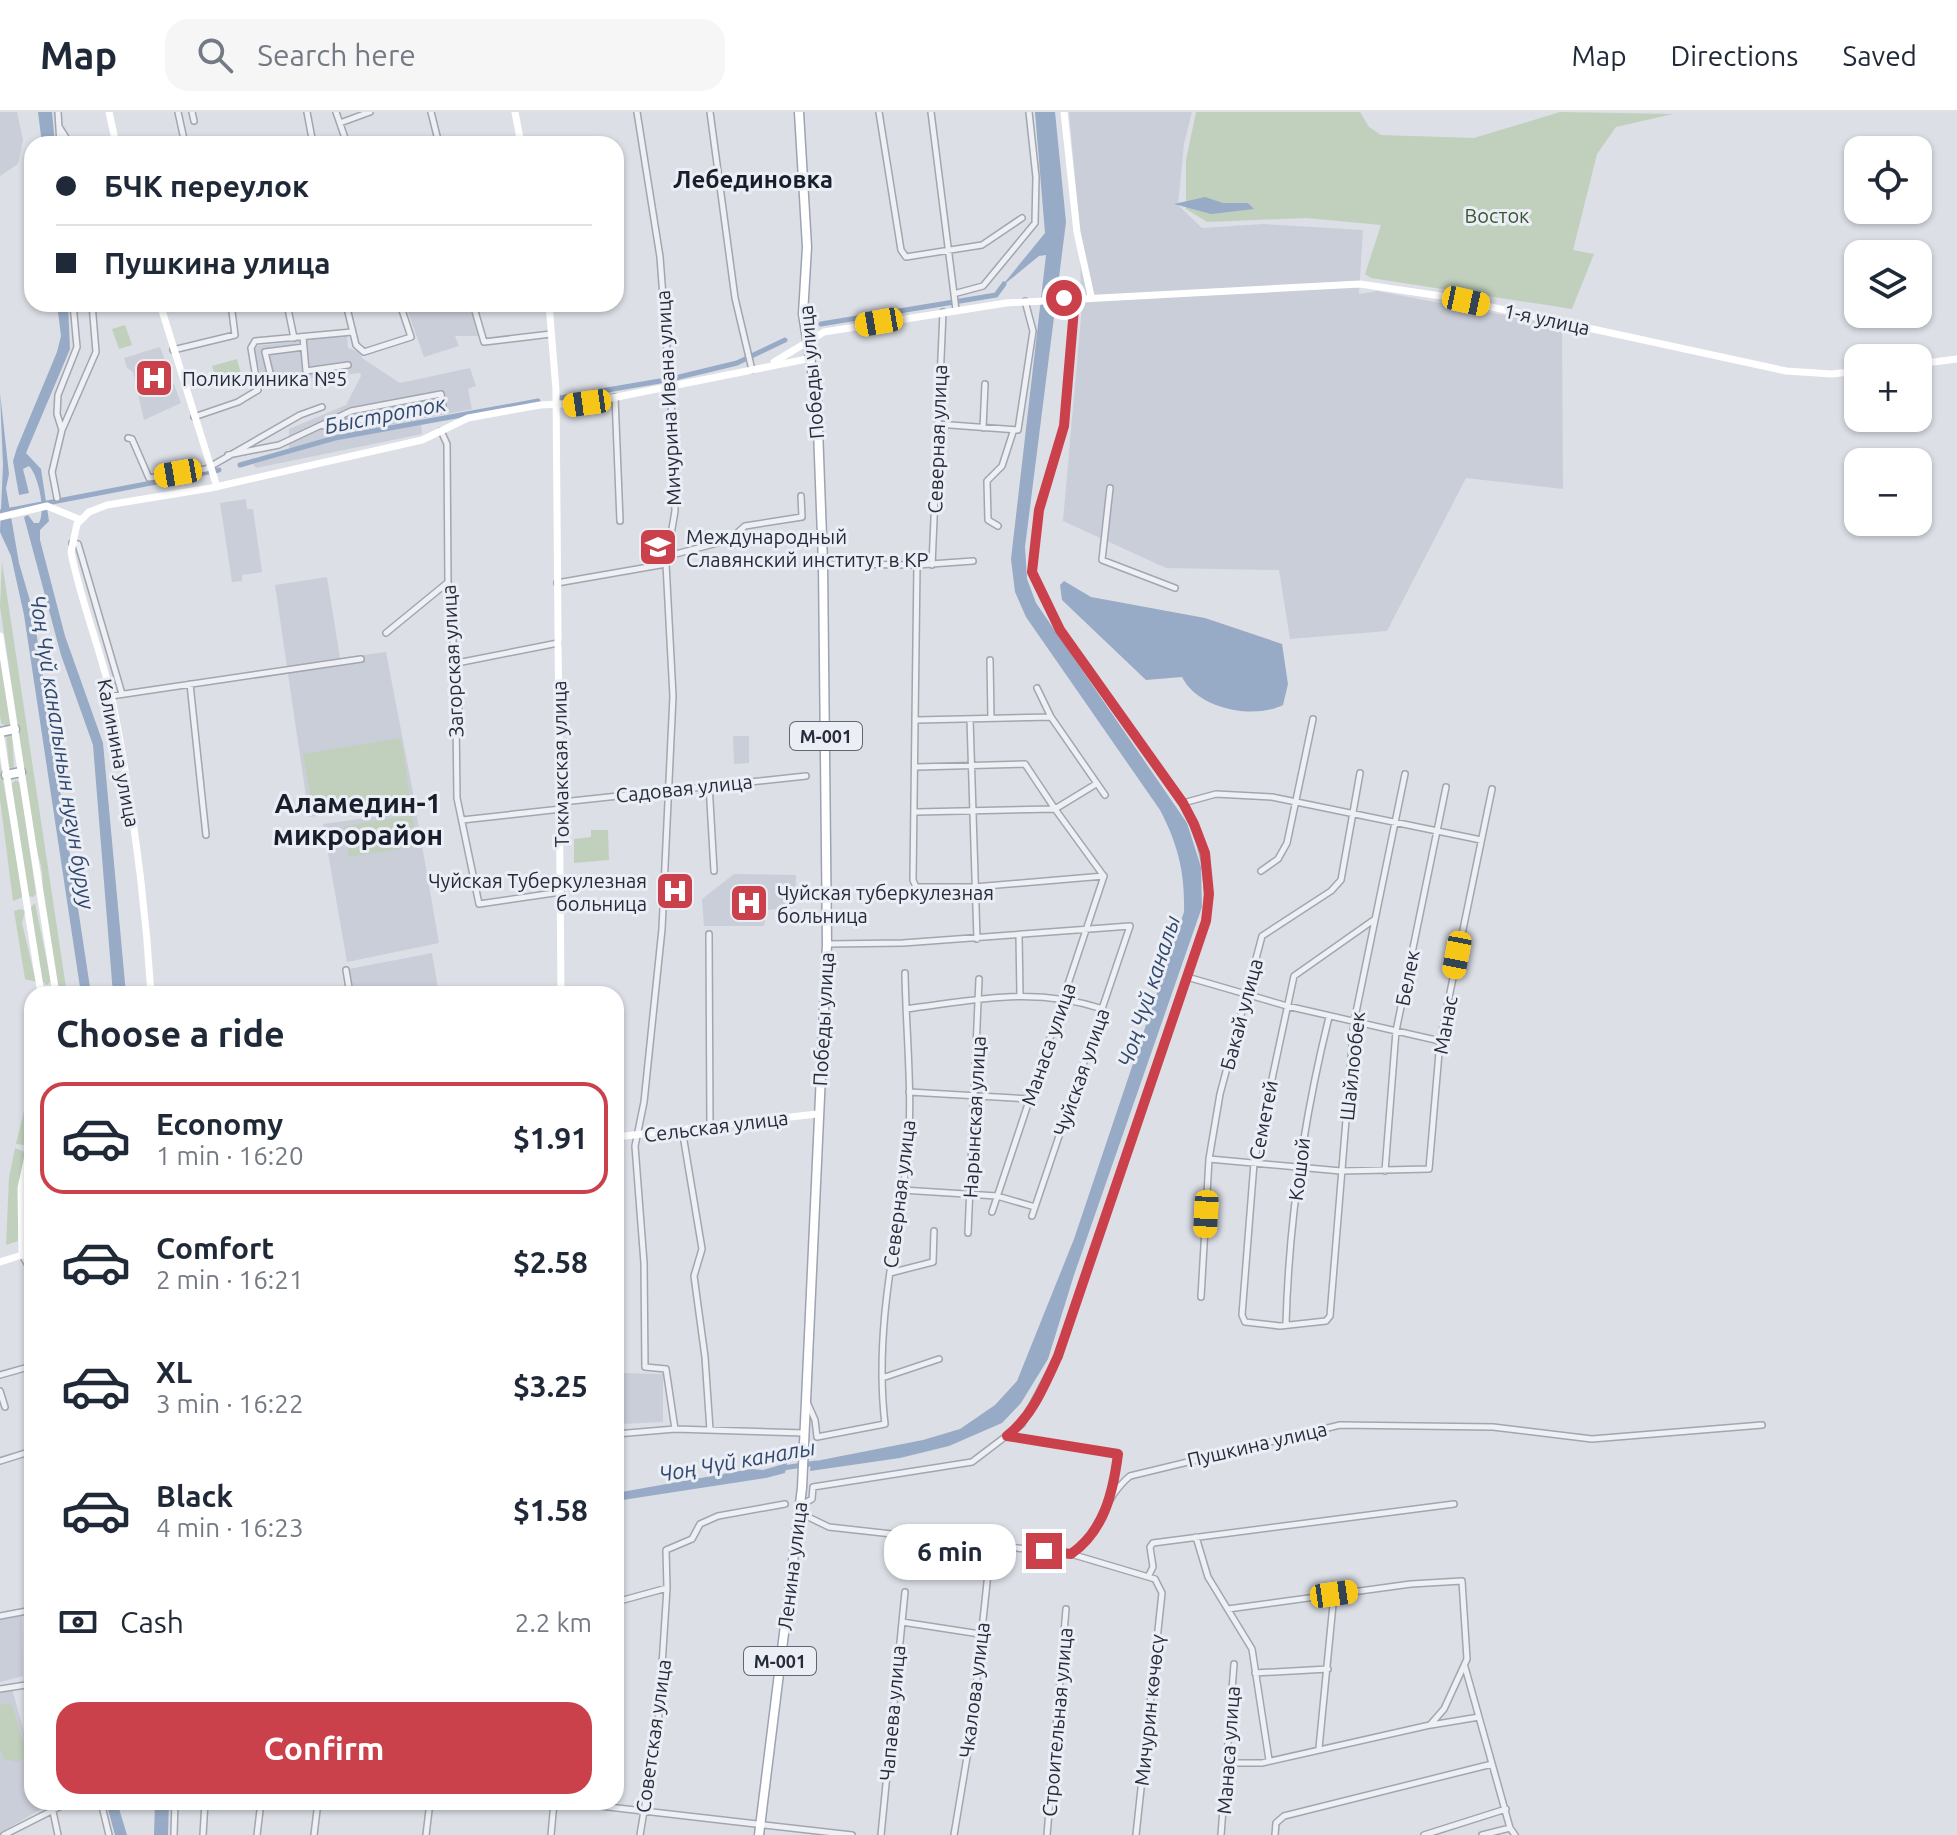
<!DOCTYPE html>
<meta charset="utf-8">
<style>
body{margin:0;font-family:Ubuntu,sans-serif;background:#f6f6f7;color:#1f2937;height:100vh;display:flex;flex-direction:column;font-size:30px;white-space:nowrap}
*{box-sizing:border-box;margin:0}
p{font-size:26px;color:#747a83}
.icon{flex:none;width:44px;height:44px;fill:none;stroke:currentColor;stroke-width:2;stroke-linecap:round;stroke-linejoin:round}
.map{position:relative;flex:1;overflow:hidden}
.sheet{position:absolute;left:24px;top:874px;width:600px;height:824px;display:flex;flex-direction:column;background:#fff;border-radius:24px;box-shadow:0 2px 6px #0004}
.sheet>*{flex:none}
.top-card{position:absolute;left:24px;top:24px;width:600px;height:176px;border-radius:24px;box-shadow:0 2px 6px #0004;display:grid;align-content:center;height:176px;padding:0 32px;background:#fff}
.fabs{position:absolute;left:1844px;top:24px;display:grid;gap:16px}
.fabs a{display:grid;place-items:center;width:88px;height:88px;border-radius:16px;background:#fff;box-shadow:0 2px 6px #0004;font-size:40px}
.end{position:absolute;width:36px;height:36px;margin:-18px;border:10px solid #cb414b;background:#fff;box-shadow:0 0 0 4px #fff}
.from{border-radius:50%}
.bubble{position:absolute;height:56px;border-radius:24px;background:#fff;box-shadow:0 2px 6px #0004;font-size:26px;font-weight:700;line-height:56px;text-align:center}
.car{position:absolute;width:24px;height:48px;margin:-24px -12px;border-radius:10px;box-shadow:0 0 6px 2px #0007;background:linear-gradient(#f5c518 24%,#345 0 40%,#f5c518 0 76%,#345 0 86%,#f5c518 0)}
.top-card b{display:flex;align-items:center;gap:28px;height:76px;font-size:30px}
.top-card b+b{border-top:2px solid #e0e1e3}
.top-card i{width:20px;height:20px;background:#1f2937}
ul{padding:0;list-style:none}
li{display:flex;align-items:center;gap:24px;height:112px;margin:0 16px 12px;padding:0 16px;border:4px solid transparent;border-radius:24px}
li div{flex:1}
li b{display:block;font-size:30px}
li em{font-style:normal;font-weight:700}
li.current{border-color:#cb414b}
li>.icon{width:72px;height:72px;stroke-width:1.5}
h2{padding:0 32px;font-size:36px;line-height:96px}
.pay{display:flex;align-items:center;gap:20px;height:88px;padding:0 32px;font-size:30px}
.pay p{margin-inline-start:auto}
.cta{display:flex;gap:16px;margin-top:auto;padding:16px 32px}
.cta a{flex:1;height:92px;border-radius:24px;background:#cb414b;color:#fff;font-size:32px;font-weight:700;line-height:92px;text-align:center}
header{display:flex;align-items:center;gap:48px;box-sizing:border-box;height:112px;padding:0 40px;background:#fff;border-bottom:2px solid #e0e1e3}
header strong{font-size:38px}
nav{display:flex;gap:44px;margin-inline-start:auto;font-size:28px}
.search{width:560px;height:72px;background:#f6f6f7;display:flex;align-items:center;gap:20px;box-sizing:border-box;padding:0 28px;border-radius:24px;color:#747a83;font-size:30px}
.map>svg:first-child{display:block}
.built{fill:#caced8}
.green{fill:#c0d0bd}
.water{fill:#97aac6}
.lines{fill:none;stroke-linecap:round;stroke-linejoin:round}
.canal{stroke:#97aac6;stroke-width:5}
.street-casing{stroke:#a2a6b0;stroke-width:8}
.primary-casing{stroke:#9ca3b1;stroke-width:11}
.street{stroke:#eff0f4;stroke-width:5}
.secondary{stroke:#fff;stroke-width:7}
.primary{stroke:#fff;stroke-width:8}
.route{stroke:#cb414b;stroke-width:10}
.labels{text-anchor:middle;dominant-baseline:central;stroke-width:6;stroke-linejoin:round;paint-order:stroke}
.shield{fill:#ebeef4;stroke:#616673;stroke-width:2}
.shield-label{font-size:18px;font-weight:bold;fill:#262c3c}
.park-label{font-size:20px;fill:#385734;stroke:#ebeef4}
.street-label{font-size:20px;fill:#262c3c;stroke:#ebeef4}
.poi-label{font-size:20px;fill:#262c3c;stroke:#ebeef4;text-anchor:start}
.water-label{font-size:22px;font-style:italic;fill:#31486f;stroke:#ebeef4}
.quarter-label{font-size:24px;font-weight:bold;fill:#191e2c;stroke:#ebeef4}
.district-label{font-size:28px;font-weight:bold;fill:#191e2c;stroke:#ebeef4}
</style>
<header>
<strong>Map</strong>
<div class="search"><svg class="icon" aria-label="search" viewBox="0 0 24 24"><circle cx="10" cy="10" r="6"/><path d="M15 15l6 6"/></svg>Search here</div>
<nav><a>Map</a><a>Directions</a><a>Saved</a></nav>
</header>
<div class="map">
<svg width="1957" height="1723" viewBox="0 0 1957 1723">
<rect width="100%" height="100%" fill="#dcdfe6"/>
<!-- built -->
<path class="built" d="M0 0H17L23 28 18 52 0 64Z
M1069 0H1192L1184 32 1178 93 1202 116 1263 112 1363 118 1359 182 1377 179 1562 214 1563 377 1466 366 1387 519 1290 527 1279 458 1166 456 1063 409 1081 205 1080 119Z
M405 192H470L478 224H455L459 234 424 245Z
M347 223 348 236 360 240 362 246 400 271 470 256 476 274 468 277 472 297 350 321 289 337V317L346 293 361 264 360 261 287 269 264 276 254 239 257 234Z
M160 235 181 291 144 308 133 260 127 256 124 246Z
M421 311 422 322 256 356 253 352 333 328Z
M246 387 247 397H253L262 460 242 463V469L232 470 220 391Z
M327 465 340 546 386 540 415 691 309 705 275 473Z
M733 624H749V651L734 652Z
M416 699 439 831 347 850 323 712Z
M734 762 796 763 795 795 767 798 764 814H704L702 787Z
M432 841 439 882H354L349 857Z
M622 1261 663 1262V1310L623 1312Z
M22 1502 23 1564 0 1570V1507Z
M12 1577 32 1648V1690H44L45 1695 0 1721V1581Z"/>
<!-- green -->
<path class="green" d="M1196 0H1360L1369 15 1381 23 1474 26 1560 0 1673 2 1616 15 1597 42 1573 138 1594 142 1572 197 1371 166 1365 162 1381 113 1306 106 1207 110 1186 97V48Z
M125 213 132 233 119 237 112 217Z
M237 247 242 265 218 272 212 254Z
M2 450 67 882H59L42 781C43 764 43 757 37 741L0 495Z
M0 538 11 611 6 614 1 611 0 602Z
M6 622H12L14 657 9 655Z
M401 626 410 684 313 700 303 642Z
M0 651 23 785 13 789 0 687Z
M16 668 20 671 36 782 33 785 28 784 11 672Z
M412 703 417 734 349 745 344 714Z
M591 718H608L609 748 574 751V727L591 725Z
M35 791 51 869 47 873 43 870 30 796Z
M21 797 25 799 22 811 36 870 25 867 14 799Z
M29 978C36 990 34 1021 24 1033L16 1032Z
M15 1036 25 1040 18 1081V1129L6 1133 9 1066Z
M32 1041V1125L24 1127 25 1077Z
M7 1591 13 1595 25 1638 26 1645 17 1650 4 1647 0 1638V1593Z"/>
<!-- water -->
<path class="water" d="M38 0H52L55 32H42Z
M1035 0H1055L1066 110 1025 435 1027 467 1036 491 1187 711 1201 755 1202 795 1074 1163 1048 1247 1021 1291 1002 1311 949 1334 900 1346 810 1359 811 1350 923 1328 960 1317 995 1293 1017 1269 1074 1127 1184 800C1185 760 1178 733 1160 698L1026 505 1015 480 1011 447 1046 143 1039 144 1001 175 1045 121Z
M1205 85 1223 91H1248L1254 97 1211 102 1174 92Z
M57 192H68L70 237 26 341 41 357 49 409 40 418V428L65 524 103 631 126 882H113L93 633 61 543 24 405 28 403 34 411H39C46 397 38 363 29 354L23 357 29 381 19 383 13 349 17 336 57 240 61 224Z
M0 281 9 362 6 376 19 451 33 499 91 882H81L24 503 11 444 0 420 3 353Z
M1064 469 1091 485 1205 506 1282 532 1288 572 1283 593C1253 608 1198 597 1182 565L1146 568 1062 488 1060 473Z
M787 1351 785 1361 766 1366 616 1389V1381L751 1357 763 1358Z
M106 1690H117L127 1723H115Z
M155 1690H169L168 1723H154Z"/>
<g class="lines">
<!-- canal -->
<path class="canal" d="M821 212 996 183 1004 172
M675 266 737 251 785 228
M560 286 660 269
M240 353 335 326 538 289
M0 400 219 358
M783 1356 816 1351"/>
<!-- street casing -->
<g class="street-casing">
<path id="street" d="M58 0 60 32
M178 0 185 32
M192 0 194 9
M307 0 313 32
M336 0 347 32
M431 0 439 32
M637 0 660 145 673 319 675 399 666 452 673 584 662 817 644 990 635 1034 644 1151 645 1255 666 1257 675 1317
M710 0 735 186 752 258
M879 0 901 138 906 145 982 133 1022 106
M931 0 956 198
M340 11 370 0
M60 16 70 32
M957 181 983 174 1035 111 1036 65 1029 0
M287 192 294 226
M346 192 356 233 364 240 411 225
M400 192 411 225
M473 192 484 230 551 222
M303 225 306 259 348 253
M173 238 235 223 231 192
M271 265 265 240 304 235
M615 285 620 409
M194 305 238 290 258 278 251 236 255 229 352 220
M937 312 1018 318 1033 219 1025 189
M983 316 985 272
M62 318 96 240 92 192
M441 319 447 332 448 471 459 598 456 606 457 686 479 792 561 780
M128 326 132 327 149 366 206 357 300 303 322 295
M228 343 279 333 351 299 441 282 443 294 324 314
M1110 376 1102 448 1175 476
M57 386 52 360 62 318 57 302 58 283 77 235 73 192
M998 414 988 408 987 369 1002 354 1013 320
M72 431 78 432 122 582
M668 444 729 428 745 414 802 405 801 384
M824 452 917 453 973 449
M917 453 913 768 916 775H974L1104 764
M932 453 943 200
M557 471 666 452
M386 521 447 471
M990 548 991 606
M452 552 558 531
M190 572 206 723
M1037 576 1051 605 1105 683
M111 584 361 547
M970 607 977 827
M917 608 1051 605
M709 672 714 759
M1096 672 1055 697 1103 763
M562 690 806 664
M1183 691 1216 682 1272 685 1481 728
M916 700 1055 697 1025 652 917 655
M462 708 561 697
M1261 759 1278 747 1287 731 1313 607
M1375 807 1294 864 1254 1051 1242 1203 1245 1210 1280 1214 1326 1209 1330 1204 1354 910 1405 662
M709 822 710 1014
M1019 823 1020 883
M827 832 903 831 1130 814 1032 1104
M346 858 350 882
M1187 865 1287 894 1440 929
M906 897C977 888 1032 874 1103 897
M909 980 1030 987
M682 1017 702 1137 694 1164 705 1245 710 1318
M1209 1047 1341 1059 1429 1057 1440 929 1492 677
M1385 1059 1396 919 1446 675
M902 1078 997 1084 1035 1095
M992 1100 1104 764
M968 1121 979 867
M22 1143 32 1160
M890 1161 933 1150 934 1119
M1201 1185 1209 1047 1220 982 1262 824 1331 779 1341 768 1360 661
M1286 1212C1289 1107 1304 1006 1329 905
M0 1263 32 1254
M882 1266 939 1247
M0 1279 5 1295
M807 1290 815 1308 817 1325 885 1312C875 1228 892 1146 905 1063 915 997 906 928 905 861
M616 1322 675 1317 804 1321
M1008 1324 1118 1342 1113 1377
M0 1349 32 1339
M801 1393 812 1387 813 1375 972 1350 1022 1312 1058 1244 1206 809C1211 765 1204 730 1183 691L1060 518 1032 460 1039 398 1064 314 1075 187
M32 1394V1527
M800 1401 829 1415 1071 1442 1155 1467 1162 1481 1136 1723
M1196 1425 1208 1465 1252 1537 1269 1648
M1071 1442C1103 1420 1101 1388 1130 1364L1340 1313 1493 1315 1592 1327 1762 1313
M1149 1463 1153 1455 1150 1435 1153 1431 1454 1392
M616 1490 667 1476 666 1438 692 1427 700 1412 718 1404 785 1392
M1228 1497 1411 1472 1462 1469 1467 1547 1444 1597 1430 1613 1262 1651H1229
M0 1504 32 1498
M902 1510 905 1480
M1465 1555 1510 1716
M1255 1561 1328 1557
M0 1577 32 1572
M1431 1613 1479 1605
M1319 1636 1334 1482
M51 1690 58 1723
M101 1690 109 1723
M565 1690 852 1723
M4 1723 69 1690
M174 1723 175 1690
M203 1723 205 1690
M257 1723 261 1690
M314 1723 318 1690
M426 1723 430 1690
M551 1723 554 1690
M640 1723 658 1615 667 1476
M881 1723 902 1510 980 1522
M954 1723 971 1621 991 1433
M1047 1723 1066 1497
M1221 1723 1234 1552
M1275 1723 1276 1711 1284 1704 1492 1652
M1424 1723 1506 1697
M1482 1723 1510 1716 1515 1723"/>
</g>
<!-- primary casing -->
<g class="primary-casing">
<path id="primary" d="M0 620 15 617
M6 663 21 660
M759 1723 802 1376 827 832 823 452 817 290 803 202 807 135 799 0"/>
</g>
<!-- street -->
<use href="#street" class="street"/>
<!-- secondary -->
<path class="secondary" d="M109 0 116 32
M515 0 521 32
M1064 0 1077 120 1091 184
M160 192 217 375
M549 192 556 278 561 882
M774 250 824 220 1006 191 1360 172 1441 184 1786 259 1832 262 1858 259
M1918 252 1957 247
M0 405 47 394 81 408
M0 524 56 882
M0 621 41 882
M151 882C145 784 132 688 113 592 102 541 81 491 71 440L77 412 89 400 107 393 211 376 422 328 468 306 540 293 587 291 812 246
M616 1025 817 1002
M22 1143 21 1076 32 1026
M0 1150 32 1140"/>
<!-- primary -->
<use href="#primary" class="primary"/>
</g>
<g class="lines">
<!-- route -->
<path class="route" d="M1044 1439 1071 1442C1104 1419 1113 1381 1118 1342L1007 1324C1033 1303 1044 1274 1058 1244L1206 809 1209 782 1205 741 1194 712 1183 691 1060 518 1032 460 1039 398 1064 314 1075 185 1064 186"/>
</g>
<!-- icons -->
<defs>
<g id="hospital-square" transform="scale(2)"><rect x="-9" y="-9" width="18" height="18" rx="4" fill="#cb414b" stroke="#ebeef4"/><path d="M-5-5h3v3.5h4V-5h3V5h-3V1.5h-4V5h-3Z" fill="#fff"/></g>
<g id="university-square" transform="scale(2)"><rect x="-9" y="-9" width="18" height="18" rx="4" fill="#cb414b" stroke="#ebeef4"/><path d="M0-5L7-2L0 1L-7-2ZM-4 1L0 2.5L4 1V4Q0 6-4 4Z" fill="#fff"/></g>
</defs>
<g fill-rule="evenodd">
<use href="#hospital-square" x="154" y="266"/>
<use href="#university-square" x="658" y="435"/>
<use href="#hospital-square" x="675" y="779"/>
<use href="#hospital-square" x="749" y="791"/>
</g>
<g class="labels">
<!-- shield labels -->
<g class="shield">
<rect x="790" y="610" width="72" height="28" rx="6"/>
<rect x="744" y="1535" width="72" height="28" rx="6"/>
</g>
<g class="shield-label">
<text x="826" y="624">М-001</text>
<text x="780" y="1549">М-001</text>
</g>
<!-- park labels -->
<g class="park-label">
<text x="1497" y="103">Восток</text>
</g>
<!-- street labels -->
<g class="street-label">
<text transform="translate(1547 207) rotate(12)">1-я улица</text>
<text transform="translate(811 260) rotate(-95)">Победы улица</text>
<text transform="translate(668 286) rotate(-93)">Мичурина Ивана улица</text>
<text transform="translate(937 327) rotate(-88)">Северная улица</text>
<text transform="translate(452 549) rotate(-93)">Загорская улица</text>
<text transform="translate(119 641) rotate(79)">Калинина улица</text>
<text transform="translate(560 652) rotate(-91)">Токмакская улица</text>
<text transform="translate(684 676) rotate(-6)">Садовая улица</text>
<text transform="translate(1407 866) rotate(-79)">Белек</text>
<text transform="translate(1241 902) rotate(-75)">Бакай улица</text>
<text transform="translate(823 907) rotate(-87)">Победы улица</text>
<text transform="translate(1445 913) rotate(-80)">Манас</text>
<text transform="translate(1048 932) rotate(-71)">Манаса улица</text>
<text transform="translate(1352 954) rotate(-84)">Шайлообек</text>
<text transform="translate(1081 960) rotate(-71)">Чуйская улица</text>
<text transform="translate(974 1005) rotate(-87)">Нарынская улица</text>
<text transform="translate(1263 1008) rotate(-79)">Семетей</text>
<text transform="translate(716 1014) rotate(-7)">Сельская улица</text>
<text transform="translate(1299 1057) rotate(-83)">Кошой</text>
<text transform="translate(899 1082) rotate(-83)">Северная улица</text>
<text transform="translate(1257 1332) rotate(-13)">Пушкина улица</text>
<text transform="translate(792 1454) rotate(-83)">Ленина улица</text>
<text transform="translate(974 1578) rotate(-83)">Чкалова улица</text>
<text transform="translate(1149 1598) rotate(-84)">Мичурин көчөсү</text>
<text transform="translate(892 1601) rotate(-85)">Чапаева улица</text>
<text transform="translate(1057 1610) rotate(-85)">Строительная улица</text>
<text transform="translate(653 1624) rotate(-82)">Советская улица</text>
<text transform="translate(1228 1638) rotate(-86)">Манаса улица</text>
</g>
<!-- poi labels -->
<g class="poi-label">
<text x="182" y="266">Поликлиника №5</text>
<text x="686" y="424">Международный<tspan x="686" dy="23">Славянский институт в КР</tspan></text>
<text x="647" y="768" text-anchor="end">Чуйская Туберкулезная<tspan x="647" dy="23">больница</tspan></text>
<text x="777" y="780">Чуйская туберкулезная<tspan x="777" dy="23">больница</tspan></text>
</g>
<!-- water labels -->
<g class="water-label">
<text transform="translate(385 302) rotate(-11)">Быстроток</text>
<text transform="translate(63 640) rotate(81)">Чоң Чүй каналынын нугун буруу</text>
<text transform="translate(1148 879) rotate(-72)">Чоң Чүй каналы</text>
<text transform="translate(737 1348) rotate(-10)">Чоң Чүй каналы</text>
</g>
<!-- quarter labels -->
<g class="quarter-label">
<text x="753" y="67">Лебединовка</text>
</g>
<!-- district labels -->
<g class="district-label">
<text x="358" y="690">Аламедин-1<tspan x="358" dy="32">микрорайон</tspan></text>
</g>
</g>
</svg>
<div class="fabs">
<a><svg class="icon" aria-label="locate" viewBox="0 0 24 24"><circle cx="12" cy="12" r="6"/><path d="M12 2v4M12 18v4M2 12h4M18 12h4"/></svg></a>
<a><svg class="icon" aria-label="layers" viewBox="0 0 24 24"><path d="M12 4l9 5-9 5-9-5zM3 14l9 5 9-5"/></svg></a>
<a>+</a>
<a>−</a>
</div>
<i class="end from" style="left:1064px;top:186px"></i>
<i class="end" style="left:1044px;top:1439px"></i>
<div class="bubble" style="left:884px;top:1412px;width:132px">6 min</div>
<i class="car" style="left:1466px;top:189px;rotate:102deg"></i>
<i class="car" style="left:879px;top:210px;rotate:260deg"></i>
<i class="car" style="left:587px;top:291px;rotate:262deg"></i>
<i class="car" style="left:178px;top:361px;rotate:260deg"></i>
<i class="car" style="left:1457px;top:843px;rotate:191deg"></i>
<i class="car" style="left:1206px;top:1102px;rotate:183deg"></i>
<i class="car" style="left:1334px;top:1482px;rotate:82deg"></i>
<div class="top-card">
<b><i class="from"></i>БЧК переулок</b>
<b><i></i>Пушкина улица</b>
</div>
<section class="sheet">
<h2>Choose a ride</h2>
<ul>
<li class="current"><svg class="icon" aria-label="car" viewBox="0 0 24 24"><path d="M5 17H2v-5l4-1 3-4h7l3 4 3 1v5h-3M9 17h6M6 11h13"/><circle cx="7" cy="17" r="2"/><circle cx="17" cy="17" r="2"/></svg><div><b>Economy</b><p>1 min · 16:20</p></div><em>$1.91</em></li>
<li><svg class="icon" aria-label="car" viewBox="0 0 24 24"><path d="M5 17H2v-5l4-1 3-4h7l3 4 3 1v5h-3M9 17h6M6 11h13"/><circle cx="7" cy="17" r="2"/><circle cx="17" cy="17" r="2"/></svg><div><b>Comfort</b><p>2 min · 16:21</p></div><em>$2.58</em></li>
<li><svg class="icon" aria-label="car" viewBox="0 0 24 24"><path d="M5 17H2v-5l4-1 3-4h7l3 4 3 1v5h-3M9 17h6M6 11h13"/><circle cx="7" cy="17" r="2"/><circle cx="17" cy="17" r="2"/></svg><div><b>XL</b><p>3 min · 16:22</p></div><em>$3.25</em></li>
<li><svg class="icon" aria-label="car" viewBox="0 0 24 24"><path d="M5 17H2v-5l4-1 3-4h7l3 4 3 1v5h-3M9 17h6M6 11h13"/><circle cx="7" cy="17" r="2"/><circle cx="17" cy="17" r="2"/></svg><div><b>Black</b><p>4 min · 16:23</p></div><em>$1.58</em></li>
</ul>
<div class="pay"><svg class="icon" aria-label="cash" viewBox="0 0 24 24"><path d="M3 7h18v10H3z"/><circle cx="12" cy="12" r="2"/></svg>Cash<p>2.2 km</p></div>
<div class="cta"><a>Confirm</a></div>
</section>
</div>
